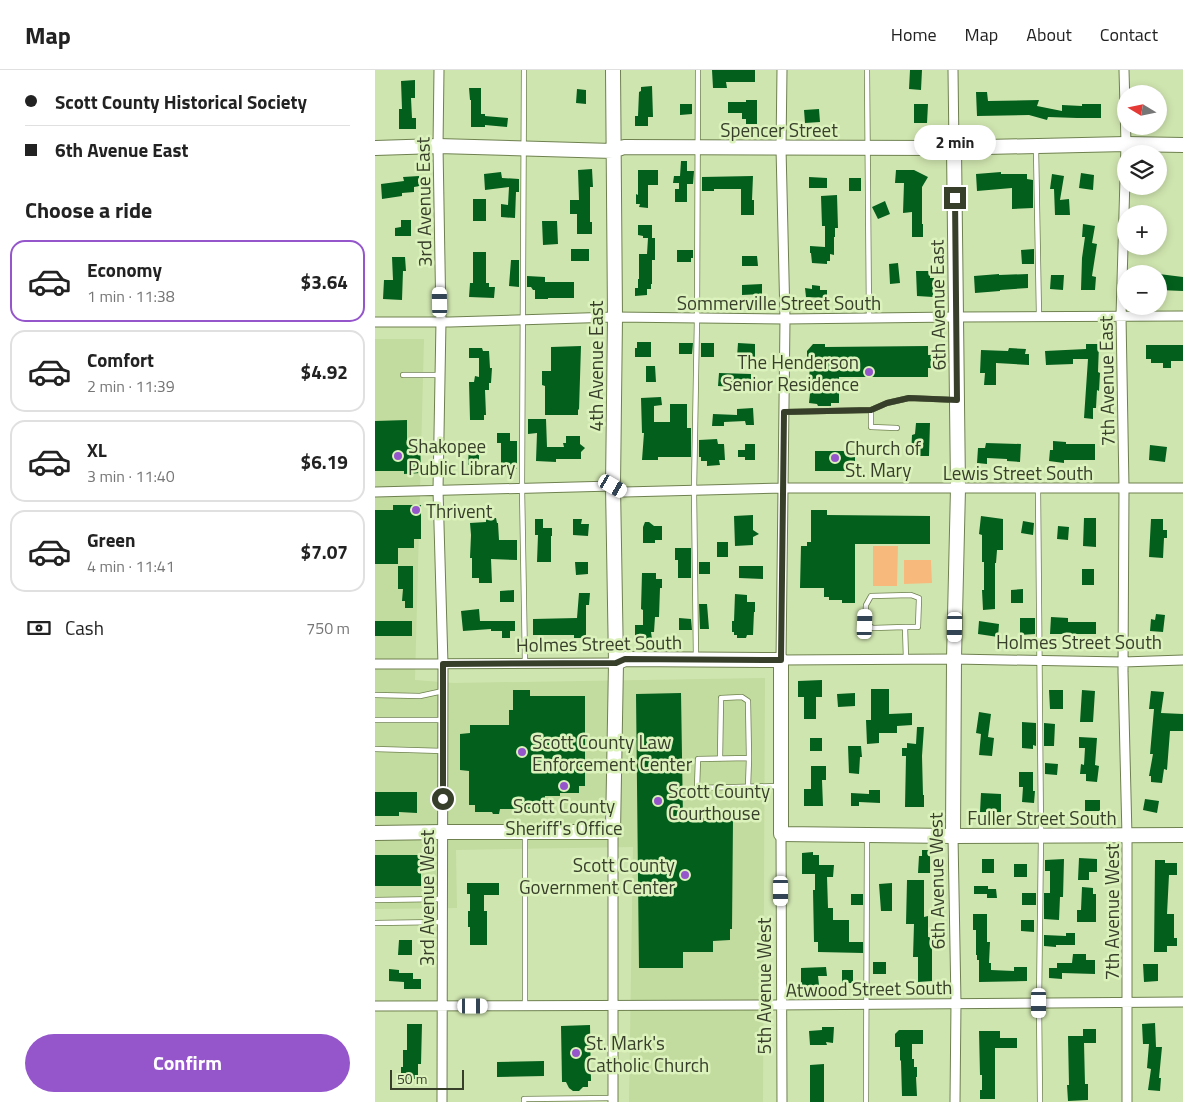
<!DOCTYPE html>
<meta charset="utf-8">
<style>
body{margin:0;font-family:"Titillium Web",sans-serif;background:#f6f6f6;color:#222;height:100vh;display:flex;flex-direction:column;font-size:19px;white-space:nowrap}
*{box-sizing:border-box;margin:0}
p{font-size:16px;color:#767676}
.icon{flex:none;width:28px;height:28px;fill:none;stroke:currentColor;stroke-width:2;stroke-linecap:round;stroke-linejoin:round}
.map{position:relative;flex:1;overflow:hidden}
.sheet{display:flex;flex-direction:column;background:#fff;width:375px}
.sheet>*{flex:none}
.guide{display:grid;align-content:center;height:110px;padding:0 25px;background:#fff}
.needle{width:32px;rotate:280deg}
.fabs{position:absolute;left:742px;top:15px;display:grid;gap:10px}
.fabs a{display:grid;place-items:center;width:50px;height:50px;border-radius:50%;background:#fff;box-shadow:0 2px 8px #0003;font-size:25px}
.scale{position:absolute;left:15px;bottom:12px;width:74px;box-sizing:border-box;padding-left:5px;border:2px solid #373f2a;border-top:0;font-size:14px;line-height:18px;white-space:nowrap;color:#373f2a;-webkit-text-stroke:4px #dcf2bc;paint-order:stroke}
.end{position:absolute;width:22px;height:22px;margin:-11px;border:6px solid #373f2a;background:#fff;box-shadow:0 0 0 2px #fff}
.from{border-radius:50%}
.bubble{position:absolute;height:35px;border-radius:18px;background:#fff;box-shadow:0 2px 8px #0003;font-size:16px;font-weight:700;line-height:35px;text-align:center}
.car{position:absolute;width:15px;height:30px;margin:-15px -8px;border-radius:6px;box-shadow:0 0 4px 1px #0007;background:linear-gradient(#fff 24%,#345 0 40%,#fff 0 76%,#345 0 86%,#fff 0)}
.guide b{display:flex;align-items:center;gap:18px;height:48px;font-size:19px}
.guide b+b{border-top:1px solid #e0e0e0}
.guide i{width:12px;height:12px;background:#222}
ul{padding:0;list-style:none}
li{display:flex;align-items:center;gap:15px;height:82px;margin:0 10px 8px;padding:0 15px;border:2px solid #e0e0e0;border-radius:15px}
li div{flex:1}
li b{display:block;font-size:19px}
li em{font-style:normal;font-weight:700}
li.selected{border-color:#9556cc}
li>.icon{width:45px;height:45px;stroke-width:1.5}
h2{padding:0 25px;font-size:22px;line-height:60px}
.pay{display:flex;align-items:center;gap:12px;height:55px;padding:0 25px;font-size:19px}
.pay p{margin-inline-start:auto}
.button{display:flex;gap:10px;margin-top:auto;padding:10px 25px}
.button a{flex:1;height:58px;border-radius:30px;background:#9556cc;color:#fff;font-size:20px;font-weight:700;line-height:58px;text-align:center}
header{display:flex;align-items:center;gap:30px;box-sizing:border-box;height:70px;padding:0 25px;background:#fff;border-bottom:1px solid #e0e0e0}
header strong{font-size:24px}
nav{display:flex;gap:28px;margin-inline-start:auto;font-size:18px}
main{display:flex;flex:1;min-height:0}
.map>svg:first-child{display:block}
.built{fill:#c2db9e}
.green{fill:#f7ba7c}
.building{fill:#035f1c}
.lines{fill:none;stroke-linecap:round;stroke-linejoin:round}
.lane-casing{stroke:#6e814f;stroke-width:6}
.street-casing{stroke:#6e814f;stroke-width:11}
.secondary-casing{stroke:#6e814f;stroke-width:16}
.lane{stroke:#fff;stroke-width:4.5}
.street{stroke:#fff;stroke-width:9}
.secondary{stroke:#fff;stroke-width:14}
.route{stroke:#373f2a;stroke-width:6}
.poi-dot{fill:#9556cc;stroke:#dcf2bc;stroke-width:2}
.labels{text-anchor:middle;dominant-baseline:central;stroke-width:5;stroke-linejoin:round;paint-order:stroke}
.street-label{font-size:19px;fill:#373f2a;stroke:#dcf2bc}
.poi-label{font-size:19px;fill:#373f2a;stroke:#dcf2bc;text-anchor:start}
</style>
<header>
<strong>Map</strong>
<nav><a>Home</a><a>Map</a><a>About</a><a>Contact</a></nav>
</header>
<main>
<section class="sheet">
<div class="guide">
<b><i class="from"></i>Scott County Historical Society</b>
<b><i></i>6th Avenue East</b>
</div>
<h2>Choose a ride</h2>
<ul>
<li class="selected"><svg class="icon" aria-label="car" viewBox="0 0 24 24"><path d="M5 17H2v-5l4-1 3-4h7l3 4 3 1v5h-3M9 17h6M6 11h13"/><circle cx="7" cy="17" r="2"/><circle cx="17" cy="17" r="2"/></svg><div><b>Economy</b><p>1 min · 11:38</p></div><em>$3.64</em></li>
<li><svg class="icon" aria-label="car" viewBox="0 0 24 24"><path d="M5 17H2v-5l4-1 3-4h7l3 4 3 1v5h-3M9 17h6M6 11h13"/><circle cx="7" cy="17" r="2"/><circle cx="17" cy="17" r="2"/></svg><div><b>Comfort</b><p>2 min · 11:39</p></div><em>$4.92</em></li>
<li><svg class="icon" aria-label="car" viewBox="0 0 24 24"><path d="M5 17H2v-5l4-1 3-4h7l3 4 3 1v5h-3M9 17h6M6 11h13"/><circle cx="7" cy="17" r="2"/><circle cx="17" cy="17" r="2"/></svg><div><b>XL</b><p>3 min · 11:40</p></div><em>$6.19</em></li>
<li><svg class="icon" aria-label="car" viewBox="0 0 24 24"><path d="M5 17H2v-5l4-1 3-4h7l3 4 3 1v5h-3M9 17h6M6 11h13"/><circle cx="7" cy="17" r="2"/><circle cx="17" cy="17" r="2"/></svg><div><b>Green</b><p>4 min · 11:41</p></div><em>$7.07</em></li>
</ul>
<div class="pay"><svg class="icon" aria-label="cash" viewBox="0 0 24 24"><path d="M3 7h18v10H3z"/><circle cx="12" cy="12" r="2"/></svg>Cash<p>750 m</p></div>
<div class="button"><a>Confirm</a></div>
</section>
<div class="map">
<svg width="808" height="1032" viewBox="0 0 808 1032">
<rect width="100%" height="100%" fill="#cfe5af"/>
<!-- built -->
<path class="built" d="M0 269H49L40 610 79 613 390 608 388 1032H254L258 777 81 780 82 838 0 839Z"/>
<!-- green -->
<path class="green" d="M498 476H523L522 516H498Z
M529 490H556L557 513 529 514Z"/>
<!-- building -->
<path class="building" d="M337 0H380V12H351L352 18H338Z
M535 0H547L546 20 534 19Z
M40 10V28H36L37 48H41V59H24V39H27L26 11Z
M277 16 278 47H273V56H260V46H263L264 22 266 21V17Z
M94 18H106V44H110V46L133 48 132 57 110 55V57H96V30H95Z
M202 19 211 20V34L201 33Z
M601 22H612L613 31 664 30 662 36 687 41V35L707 36V34H726V48H702L673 47 672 50 654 45 602 46Z
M371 30H382V54H371V49H367V43H353V32H371Z
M305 34H317V44L305 45Z
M539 34H553L552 53H539Z
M444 39 445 52 430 53 429 40Z
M306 91H312V101H319L318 114H312V132H300V119H304V113H298L299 106H305Z
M217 99 218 117H215V152H217V164H202V144H195V130H204L203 100Z
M263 100H283V115H273V138L264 137 265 134H261V124L263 125Z
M521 100H539L553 107 547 117V154H548V167H537V142L528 143 529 113H520Z
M126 102 127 108 144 109V122H141L140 148 126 147V134L133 135 134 117 110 120 109 104Z
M626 102V104H652V109L658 110V138L637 139V118L602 121 601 104Z
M706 103 719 105 718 120 704 118Z
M677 104 689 106 685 130 694 129 695 145H680L679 119H675Z
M44 106 45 116 39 117V122L27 123V126L7 129 6 114 29 111 28 107Z
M378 106 377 130H379V145H366V119H339V121H327V107Z
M434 107 452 108V118H434Z
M474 108H486V121H474Z
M462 125 463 158H460V167H459V185L455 184V191H452V194L437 193 436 183H435V176L450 177V156H447L446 126Z
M98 129H111V151H98Z
M510 131 515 144 503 149 497 137Z
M26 150H36V166H20V158L26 157Z
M167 151H182L183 174 168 175Z
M708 154 720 156 717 173 722 174 717 206 721 207 720 220H706L707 188 710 167H707Z
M263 155H277V168H280V190H277V214H276V219H272V225L260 226V218H263V209H264V184H272L273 168H268V166L263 165Z
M196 179H214V191H196Z
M659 179V194H647L646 180Z
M302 180H318V188H316V192H302Z
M98 182H111V213H114V217H120L119 228 94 227 95 213H98Z
M367 186H382L383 196H367Z
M17 187H30L31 201H28L27 230 8 229 9 210H18Z
M136 190H144V217L134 216Z
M523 193 525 213 515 214 514 194Z
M541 201H555V208H559L558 227 542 226Z
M624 204V205L653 204V218L625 220V221L600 223 599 206Z
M784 204 808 207V221L784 220Z
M676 205H689L688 220 675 219Z
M152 206 170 207V212H199V228H173V229H160V220H158L156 217H152Z
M387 214V224L367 225V215Z
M437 215 445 216V220H452V228L431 227 430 218 437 219Z
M262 272H276V287H260V278H262Z
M304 273H318L317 284H304Z
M326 273H339V287H326Z
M363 273 380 274V287H362Z
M438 274H450V277L553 276V285H556V298H553V307H464V333H456V336H443L442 334 434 333 435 323H432V311L434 310 435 293 432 292V281Z
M711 274H724L723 302 725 303 724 321 722 320 721 338H718V349L709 348 713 289H698V294L671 295 670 281 711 279Z
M771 275H808V291H796V298H788V293H776V289H771Z
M206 276 204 340 203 339V345H170V316L167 315V301H176V277Z
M94 278H107L108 281H114L115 298H117L116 313H114V320H110L111 345H109V350H95L94 312H99L100 306 104 307V288H94Z
M634 278 651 279 650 284H654V295L621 293V315H609L610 303H605L606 280 633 281Z
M271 296H280L281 312H271Z
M344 303 376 304V320H360V317L343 316Z
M286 327 287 335 279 336V352H295V334H312V358H316V387H283V390H267L269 363H267L266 328Z
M378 338 379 355H371L370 351 349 352V356H337L338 344 362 345V339Z
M153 349H171L172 377H189L188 373H191V366H205V374L210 378 206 382V389H181V392L161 391 162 363 153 364Z
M32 350V371H45L46 403 29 404V401H0V351Z
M541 353H555L554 386H536L537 365 540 364Z
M122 363H135V371H142V399H126V373H122Z
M342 369 343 374H349L350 390H344L345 395 332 396V391H326V387H324V370Z
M678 371 691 372V374H720V390H689V393L674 391 675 380H678Z
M611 373 646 374 645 392 632 391V389L612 388V394L602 393 603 378H610Z
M370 374H380V390H370V387H363V380H370Z
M94 375H104V395H93Z
M775 375 792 377 790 392 774 390Z
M440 381H476V384H480V392H477V401H440Z
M18 435H46V469H39V478H23V494H0V440H18Z
M436 440H452V445L555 446V474H480V533H467V530H454V527H449V518H425L426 476H432V472H436Z
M378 445V460L384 464 378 467V475L360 476 359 446Z
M606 446 628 449V480H622L621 493H620V539L608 540 607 520H609V492H607V465L604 464Z
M111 448H121L122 453H123L124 470H142V490L116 489 117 513H104V508H97V488H95L96 465 95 453 111 452Z
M709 448H721V477L708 476Z
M160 449H168V458H177V466H176V492H162L163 465H160Z
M198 449H207L206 454H214L213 466 198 465Z
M776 449H788V460H792V468H789L788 488 774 487Z
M648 451 659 453 658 465 646 463Z
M270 452H274L279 456H287V470H280V473H268V457Z
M683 456 694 457 693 470 682 469Z
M342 472H353V487H342Z
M300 478H316V508H303V490H300Z
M200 492H213V504L201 505Z
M324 492H335V504H324Z
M23 496H38V538H30V531H27L28 519H23Z
M364 496H388V509L364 508Z
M707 499H719V515H707Z
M267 503H281V509H287V518H285L284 547H280L279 562H276L277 569H268V566H260V555H268V540L266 539Z
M648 519V533H636V520Z
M139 520V532H125V521Z
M204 523H215L214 535H211V568H199V565H158V549L202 548Z
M360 524 372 525V532H380V542H379L378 565H372L371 568H362V565H359V562H357V551H359Z
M324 534H332L334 559H325Z
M104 539 105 551H140V561H135V568H127V561H116V559L88 561 86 541Z
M781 544 790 545 788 562 775 561 776 549 780 550Z
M676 547 693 548V552H721V564H675Z
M304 548 316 549 317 560H304Z
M645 548H660V564L645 565Z
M0 551H37V566H0Z
M604 551 624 554 623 567 603 564Z
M447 610V627H441V649H429V627H423V611Z
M496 619H514V644L537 643V655L522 656V663H504V673L492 674 491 650H496Z
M138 620H155V626H210V716H204V723H185V726H170V739H125L124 744H118L117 742H100V735H94V701L85 700V664L95 663V655H134V640H138Z
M674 620H688V639H675Z
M707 620 720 621 718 652H705Z
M776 621 789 622 786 643 808 644V661H795L792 700 789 699 787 713 776 712V706H774L778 684H775L779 639H774Z
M306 623 308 748H329V751L358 750 357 859H355V870L338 871V882H308V898H264L261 624Z
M480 623V636L463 637 462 624Z
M604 642 616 644 613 667 619 668 617 686 604 685 606 664 601 663Z
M647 652 661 653V676L658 675V679L647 678Z
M669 653 680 654 679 676H669Z
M542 657H549L547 686 548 725H549V737H530L531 686H527V678H532V673L541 674Z
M704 667 722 668 720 695 724 696 722 712 711 711V704H705L706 694 709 695 710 678H704Z
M435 668H447V681H435Z
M473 676H486L487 687H485L484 704 474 703Z
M670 693 683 694 682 705 670 704Z
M436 696H451V710H447L448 736H429V719H436Z
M644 702H658V721H660L659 733 647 732 648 717H644Z
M494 720H505V733L484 732V736H476V723L494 724Z
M0 722H42V743L24 742V746H0Z
M606 723 626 724V742H605Z
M770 729 784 731 782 743 768 740Z
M710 730H725V741H710Z
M547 780H555V803H543L544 786H547Z
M438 782V785H444V795H459L458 807H452L453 838H458V850H474V872H488V883L443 882V872H439L438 820H440V804H427V783Z
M0 785H46V816H0Z
M704 788 722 789V802H714V810H703Z
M607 789H619V803H607Z
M689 789 688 827H685L684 850 669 849V823H675V801H670V790Z
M780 790H790V793H802V805H794L792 844H799V868H802V876H792V882H779Z
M639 794H652V807H639Z
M532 810H549V847L553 846V867H557V911L543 912V887H538L539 854H531Z
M92 813H124V825H109V841H112V875H95V857H93V841H95V824H92Z
M517 813V841H506L504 814Z
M599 816H613V819H621L622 828H612V824H599Z
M707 817 718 818V824H721V852H702V840H706Z
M647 823H661V835H647Z
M476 824H488V835H476Z
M598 844H612V872H615L614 893H616V900L639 901V897H652V911L604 912V890H602V885H601V860H598Z
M646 850H659V862L646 861Z
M691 863H700V875H681V877L669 876V865L691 866Z
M24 870H37V885H23Z
M698 884H711V890H720V904L687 903V909L674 908V898H682V893H697Z
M498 892H511V904H498Z
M768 894H783V911L769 912Z
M451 897 452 906H443L444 915 426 916V898Z
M14 899 24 900V903H38V909H46V919H29V912L14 911Z
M467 900H478V913H467Z
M780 953 781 977H787L784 1008H786L785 1021 773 1020 776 999 772 998 774 974H768L767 954Z
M32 954H47L46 994H43V1009H26V997H28V980H32Z
M215 955 216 1011H213V1017H208L204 1021H198L194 1018 191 1012H187L186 956Z
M447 957H459L458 973 451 972 452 975H435L434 961 447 960Z
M708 959H721V973H709L710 1014H713V1030L693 1031 692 1015H694L693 966H708Z
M524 960H548V974H537V989H539V997H542V1007H541L542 1026H527L526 991 525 990V977H520V964Z
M604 961H625V968H642V978H620V1029H605V1020H607V1005H605Z
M169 991V1006L122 1007V992Z
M449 994V1032H435V995Z"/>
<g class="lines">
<!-- lane casing -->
<g class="lane-casing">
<path id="lane" d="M149 0 147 418 150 593
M492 0 494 248
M661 78 664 246
M28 305H65
M409 342 496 340
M522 358 496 357V340L512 333 534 328 580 330
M663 418 666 766 664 933 665 1032
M530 557 498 558 490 554 491 535 496 526 536 525 544 528 543 557H530L531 589
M321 589 319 420 322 248 323 0
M0 625 45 626 68 621
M0 650H68
M0 679 68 681
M345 689 346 628 367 627 373 631 374 688 323 689 322 718 404 716
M373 717 374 688
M0 830 67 829
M0 853 67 852
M150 935V763
M149 1032V1029L238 1028
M491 1032 492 766"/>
</g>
<!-- street casing -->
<g class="street-casing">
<path id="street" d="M64 0 63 76 66 251 63 420 68 594 67 1032
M407 0 406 78 410 249 406 590 579 589 748 592 808 590
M578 0 579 78
M749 0 751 74 746 246 749 418 748 602 752 766V1032
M0 252H75L240 247 410 249 581 247 808 246
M0 422 238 416 249 422 409 418H808
M0 594 241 593
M238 762V1032
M406 764 407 1032
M578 766 581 933 580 1032
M0 936 396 935 808 932"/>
</g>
<!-- secondary casing -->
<g class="secondary-casing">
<path id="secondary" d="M0 78 63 76 238 81 249 77 567 78 751 74 808 75
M241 593 250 589 406 590V764L578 766 808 765
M0 763 68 762H238L241 593 238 416 240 247 238 0
M578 766 579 589 583 418 579 78"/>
</g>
<!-- lane -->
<use href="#lane" class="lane"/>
<!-- street -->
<use href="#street" class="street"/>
<!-- secondary -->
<use href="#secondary" class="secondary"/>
</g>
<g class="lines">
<!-- route -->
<path class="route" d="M68 729V594L241 593 250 589 406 590 409 342 496 340 512 333 534 328 582 330 580 128"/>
</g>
<!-- markers -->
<g class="poi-dot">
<circle cx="494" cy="302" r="5"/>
<circle cx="23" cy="386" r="5"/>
<circle cx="460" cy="388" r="5"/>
<circle cx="41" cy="440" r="5"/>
<circle cx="147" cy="682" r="5"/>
<circle cx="189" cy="716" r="5"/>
<circle cx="283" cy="731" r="5"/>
<circle cx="310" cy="805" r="5"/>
<circle cx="201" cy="983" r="5"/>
</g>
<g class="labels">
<!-- street labels -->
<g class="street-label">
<text x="404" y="59">Spencer Street</text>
<text transform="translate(48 132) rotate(-91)">3rd Avenue East</text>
<text x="404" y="232">Sommerville Street South</text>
<text transform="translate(562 235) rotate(-91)">6th Avenue East</text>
<text transform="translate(220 296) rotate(-90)">4th Avenue East</text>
<text transform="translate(731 311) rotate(-91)">7th Avenue East</text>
<text x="643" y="402">Lewis Street South</text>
<text x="704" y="571">Holmes Street South</text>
<text transform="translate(224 573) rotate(-1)">Holmes Street South</text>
<text x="667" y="747">Fuller Street South</text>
<text transform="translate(561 811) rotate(-91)">6th Avenue West</text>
<text transform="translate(51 828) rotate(-90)">3rd Avenue West</text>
<text transform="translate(736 842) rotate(-90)">7th Avenue West</text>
<text transform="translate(388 916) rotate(-90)">5th Avenue West</text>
<text transform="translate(494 918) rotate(-1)">Atwood Street South</text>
</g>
<!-- poi labels -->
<g class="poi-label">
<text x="484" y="291" text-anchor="end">The Henderson<tspan x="484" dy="22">Senior Residence</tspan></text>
<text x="33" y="375">Shakopee<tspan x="33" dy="22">Public Library</tspan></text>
<text x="470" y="377">Church of<tspan x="470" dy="22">St. Mary</tspan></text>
<text x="51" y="440">Thrivent</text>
<text x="157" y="671">Scott County Law<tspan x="157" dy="22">Enforcement Center</tspan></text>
<text x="293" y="720">Scott County<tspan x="293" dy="22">Courthouse</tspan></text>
<text x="189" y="735" text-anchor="middle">Scott County<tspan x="189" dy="22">Sheriff's Office</tspan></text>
<text x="300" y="794" text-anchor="end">Scott County<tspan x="300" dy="22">Government Center</tspan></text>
<text x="211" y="972">St. Mark's<tspan x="211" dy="22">Catholic Church</tspan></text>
</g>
</g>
</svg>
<div class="fabs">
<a><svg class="needle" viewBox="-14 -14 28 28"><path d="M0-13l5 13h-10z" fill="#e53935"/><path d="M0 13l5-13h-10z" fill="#767676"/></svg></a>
<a><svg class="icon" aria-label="layers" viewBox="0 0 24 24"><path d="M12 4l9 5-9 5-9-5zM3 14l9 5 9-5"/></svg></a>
<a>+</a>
<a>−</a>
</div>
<div class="scale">50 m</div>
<i class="end from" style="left:68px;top:729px"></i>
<i class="end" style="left:580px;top:128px"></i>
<div class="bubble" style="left:539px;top:55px;width:82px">2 min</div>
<i class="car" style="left:65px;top:232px;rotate:359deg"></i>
<i class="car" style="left:238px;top:416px;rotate:120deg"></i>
<i class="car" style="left:490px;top:554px;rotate:2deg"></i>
<i class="car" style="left:580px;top:557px;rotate:181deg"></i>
<i class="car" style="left:406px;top:821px;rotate:180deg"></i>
<i class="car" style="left:664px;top:933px;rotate:180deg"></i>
<i class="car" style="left:98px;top:936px;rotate:90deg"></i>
</div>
</main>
